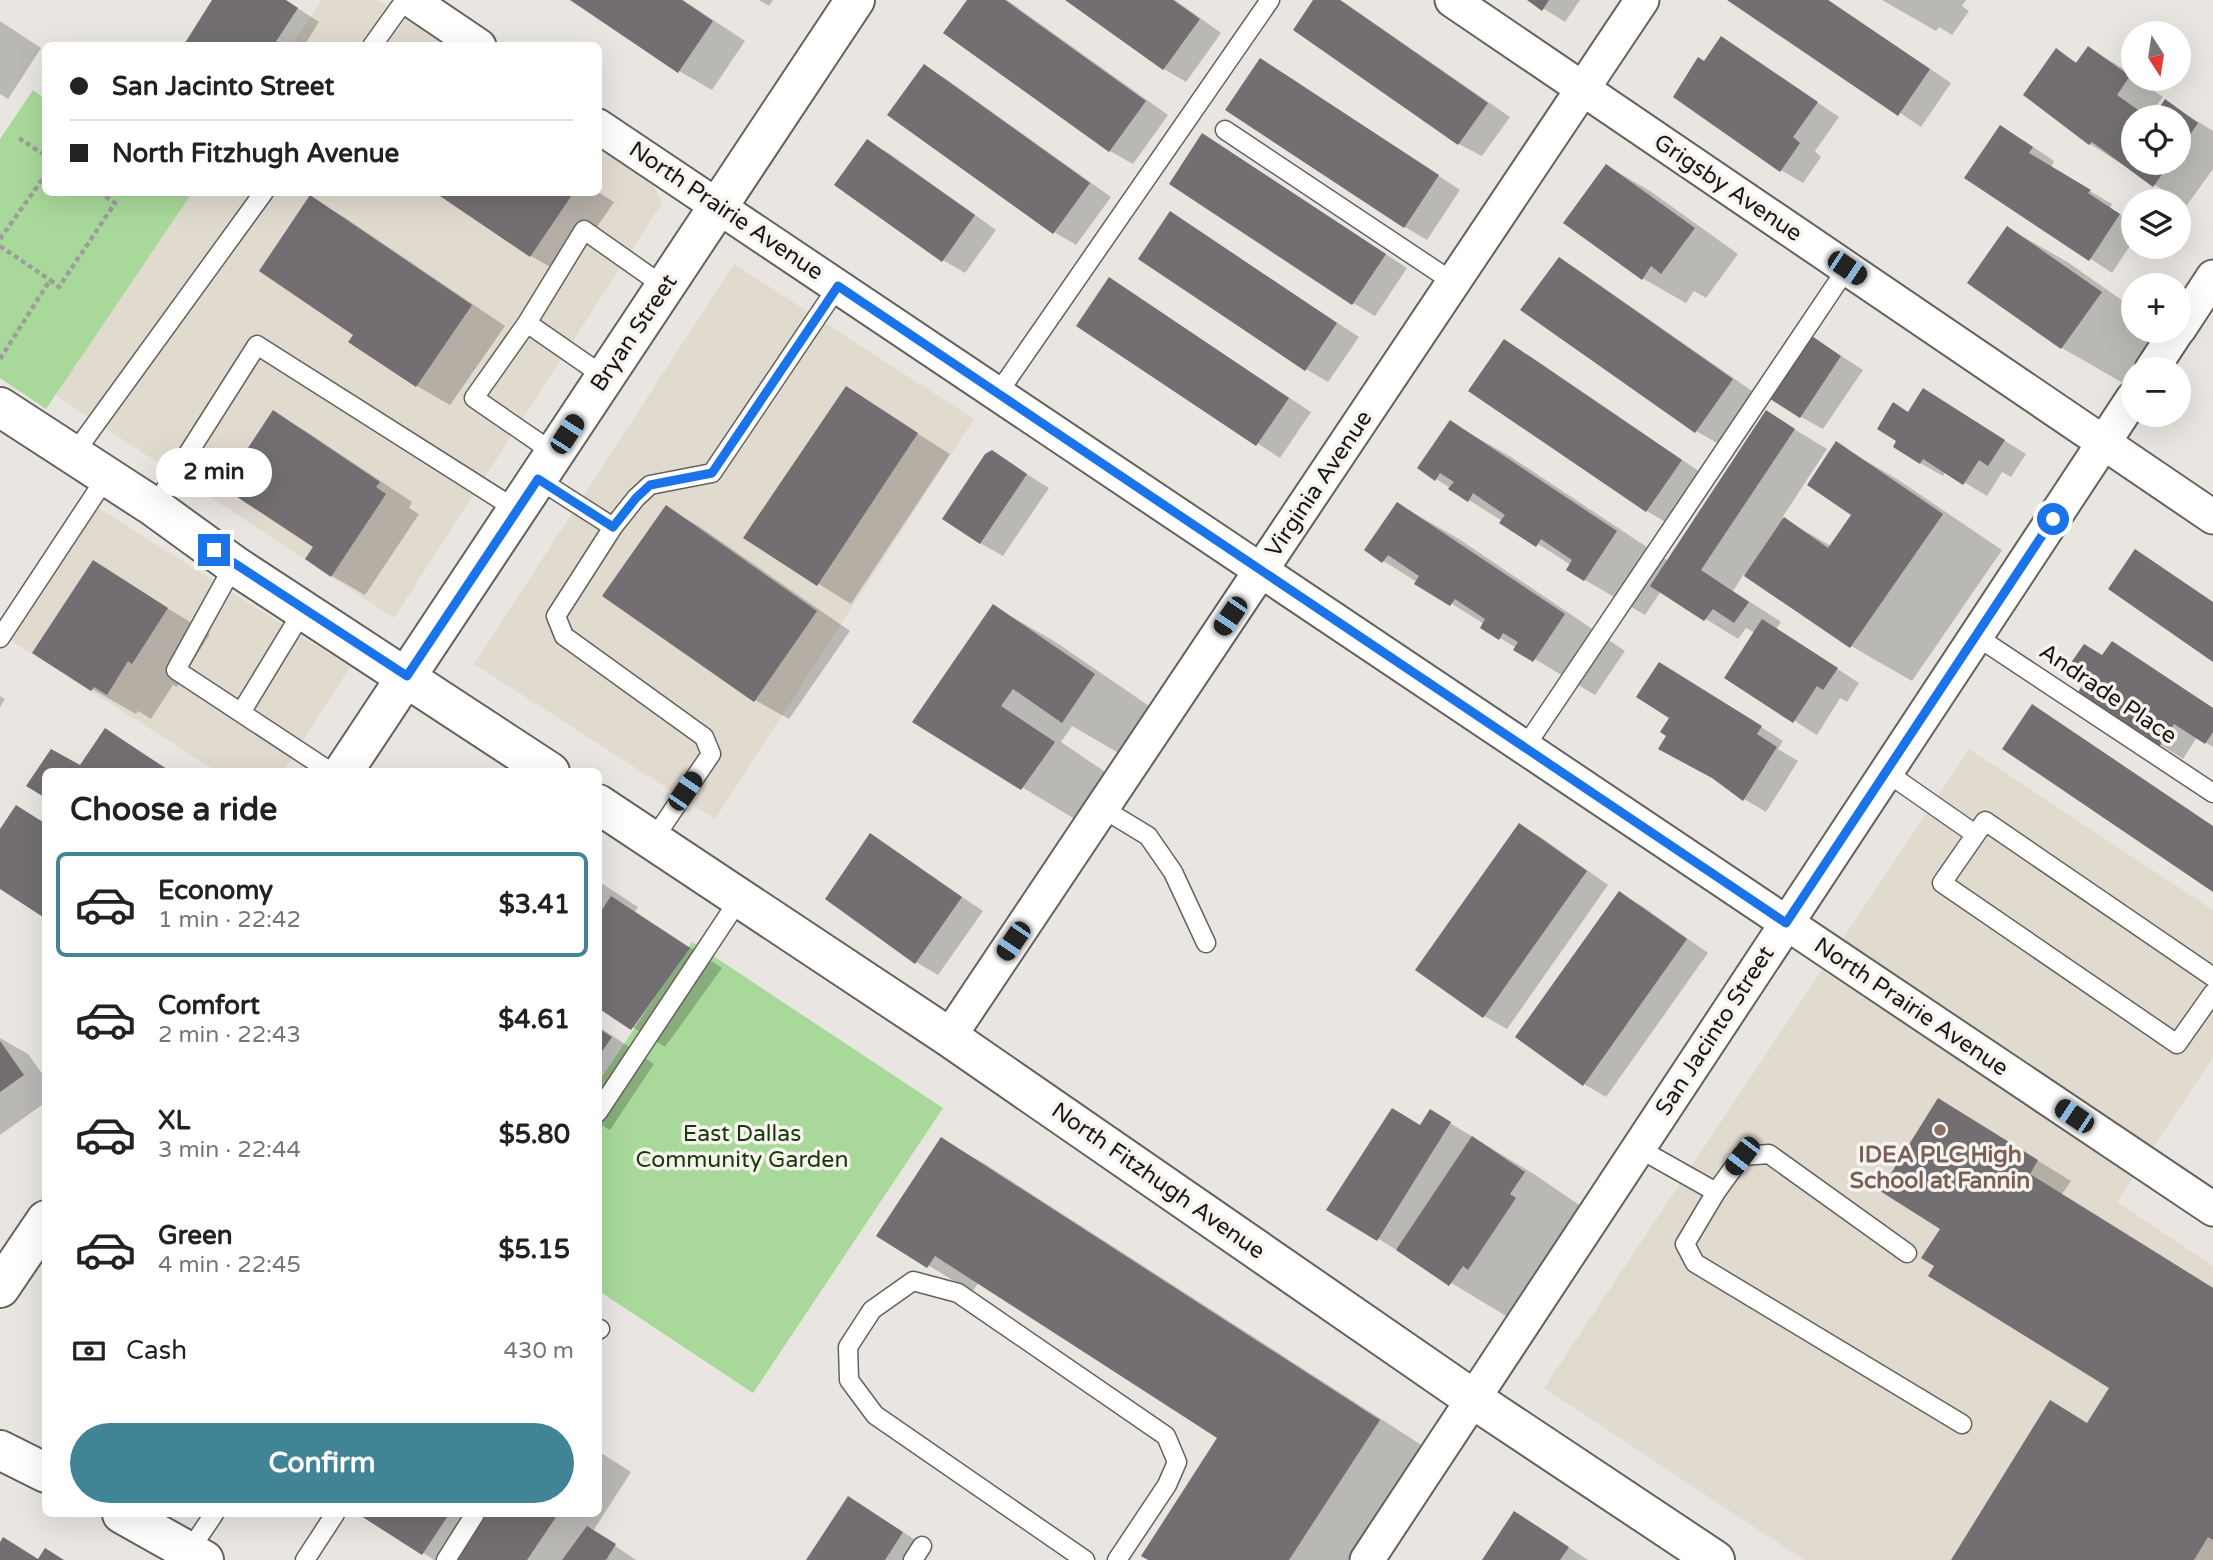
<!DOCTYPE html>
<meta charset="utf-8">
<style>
body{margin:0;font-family:"Varela Round",sans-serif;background:#f6f6f6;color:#222;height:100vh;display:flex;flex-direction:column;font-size:26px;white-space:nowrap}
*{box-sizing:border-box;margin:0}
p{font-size:23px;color:#767676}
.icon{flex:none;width:38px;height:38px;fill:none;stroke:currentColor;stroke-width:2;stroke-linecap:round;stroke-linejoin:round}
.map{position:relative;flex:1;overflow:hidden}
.drawer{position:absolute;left:42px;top:768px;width:560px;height:749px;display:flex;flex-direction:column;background:#fff;border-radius:10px;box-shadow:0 7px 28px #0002}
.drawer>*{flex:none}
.hud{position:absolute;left:42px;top:42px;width:560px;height:154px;border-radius:10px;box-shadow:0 7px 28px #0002;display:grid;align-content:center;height:154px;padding:0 28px;background:#fff}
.needle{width:46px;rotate:168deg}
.controls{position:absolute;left:2121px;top:21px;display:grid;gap:14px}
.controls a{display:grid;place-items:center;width:70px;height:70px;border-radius:50%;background:#fff;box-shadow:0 7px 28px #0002;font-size:35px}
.end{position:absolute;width:32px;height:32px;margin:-16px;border:9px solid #1a73e8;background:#fff;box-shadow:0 0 0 4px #fff}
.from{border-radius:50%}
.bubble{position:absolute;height:49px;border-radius:24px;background:#fff;box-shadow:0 7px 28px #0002;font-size:23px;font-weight:800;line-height:49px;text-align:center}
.car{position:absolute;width:21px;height:42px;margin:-21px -10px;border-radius:9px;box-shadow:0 0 5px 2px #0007;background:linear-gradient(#222 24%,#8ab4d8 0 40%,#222 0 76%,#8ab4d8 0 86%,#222 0)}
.hud b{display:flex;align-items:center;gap:24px;height:66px;font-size:26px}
.hud b+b{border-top:2px solid #e0e0e0}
.hud i{width:18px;height:18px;background:#222}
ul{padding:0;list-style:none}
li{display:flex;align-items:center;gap:21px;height:105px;margin:0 14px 10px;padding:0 14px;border:4px solid transparent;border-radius:10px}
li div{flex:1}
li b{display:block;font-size:26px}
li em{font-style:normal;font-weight:800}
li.on{border-color:#418495}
li>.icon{width:63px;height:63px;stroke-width:1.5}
h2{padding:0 28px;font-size:32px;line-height:84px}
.pay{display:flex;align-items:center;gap:18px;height:77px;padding:0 28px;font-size:26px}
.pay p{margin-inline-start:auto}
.action{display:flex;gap:14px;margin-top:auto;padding:14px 28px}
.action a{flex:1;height:80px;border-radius:42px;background:#418495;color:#fff;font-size:28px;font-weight:800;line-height:80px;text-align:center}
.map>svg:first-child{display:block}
.built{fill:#e1dacf}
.green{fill:#a8d99a}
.shadow{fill:#0003}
.building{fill:#726e71}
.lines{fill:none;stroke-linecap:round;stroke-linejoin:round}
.service-casing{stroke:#64625e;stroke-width:21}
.minor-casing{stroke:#64625e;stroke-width:37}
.tertiary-casing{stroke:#64625e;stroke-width:42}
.path{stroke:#9f9d99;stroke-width:4.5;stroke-dasharray:5 3.5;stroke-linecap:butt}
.service{stroke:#fff;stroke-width:18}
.minor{stroke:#fff;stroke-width:33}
.tertiary{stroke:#fff;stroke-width:38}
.route{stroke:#1a73e8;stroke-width:9}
.education-dot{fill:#8d6e63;stroke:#f7f4ef;stroke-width:2.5}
.labels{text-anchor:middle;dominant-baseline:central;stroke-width:7;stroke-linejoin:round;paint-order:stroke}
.street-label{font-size:23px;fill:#181715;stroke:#f7f4ef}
.park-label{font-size:23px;fill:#143a05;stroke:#f7f4ef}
.education-label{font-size:23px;font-weight:bold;fill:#785e54;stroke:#f7f4ef}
</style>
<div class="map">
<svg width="2213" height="1560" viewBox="0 0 2213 1560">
<rect width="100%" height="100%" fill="#e9e6e2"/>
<!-- built -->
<path class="built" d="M322 0H377L449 45 291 46Z
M599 146 651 181 662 203 394 618 55 395 192 193 598 192Z
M734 264 974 419 715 819 474 664Z
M91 503 350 667 283 772H218L5 637Z
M1969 749 2213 910V1058L2117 1202 2213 1266V1560H1804L1544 1388Z"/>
<!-- green -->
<path class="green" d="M33 90 45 99 46 192 192 193 46 409 0 378V139Z
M692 942 943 1108 753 1393 599 1291 598 1083Z"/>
<!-- shadow -->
<path class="shadow" d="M214 0H285L319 22 304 46H185Z
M573 0H683L745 41 712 90 679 71Z
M759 0H773L769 6Z
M969 0H1007L1168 115 1133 164 1110 151 946 33Z
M1068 0H1175L1221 33 1186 82 1164 69Z
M1315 0H1340L1345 3 1510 117 1482 156 1459 144 1295 29Z
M1530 0H1580L1565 22Z
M1731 0H1828L1951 83 1921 127Z
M1882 0H1966L1962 6 1969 11 1952 35 1939 27 1936 31Z
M0 21 41 48 8 99 0 94Z
M1722 38 1839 117 1815 151 1821 157 1803 183 1781 170 1705 63Z
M2089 48 2122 68 2133 76V79H2137L2163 97 2149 115 2152 117H2133V163H2179V117H2155L2166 102 2213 131V169L2187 205 2090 144 2025 94 2056 51 2078 63Z
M924 66 946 79 1111 197 1076 245 1054 232Z
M1283 73 1460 190 1427 240 1405 227Z
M2023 140 2054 161 2051 168 2112 204 2110 208 2133 223V241L2112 273 1967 177Z
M867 141 890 154 996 230 965 273 943 260Z
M1225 149 1407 268 1375 316 1353 303Z
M1607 166 1650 191 1738 254 1706 298 1694 291 1686 303 1642 278Z
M437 192H598L614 202 564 275 531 256Z
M311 198 344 217 505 326 450 405 417 386 351 341 355 334Z
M1171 213 1359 337 1328 382 1306 369Z
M2008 228 2069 263 2133 308V331H2160L2123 383 2062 348Z
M1559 259 1581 272 1755 393 1719 444 1696 431Z
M1110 280 1311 412 1280 458 1078 326Z
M1832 350 1863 370 1823 429 1801 417Z
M1527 354 1703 474 1669 524 1647 511Z
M847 389 950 454 851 604 745 538Z
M1946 404 2026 454 2011 477 2002 472 1987 496 1946 471 1943 476 1920 463 1899 440 1909 413Z
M1766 412 1827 449 1782 518 1831 546 1853 515 1837 444 1897 479 2002 550 1912 681 1851 646 1744 574 1733 591 1781 622 1776 629 1859 683 1847 702 1840 698 1817 735 1726 677 1755 633 1746 628 1738 639 1661 591 1645 615 1585 580 1571 565 1436 479 1450 422 1511 457 1668 561Z
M273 413 307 432 412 502 409 508 419 514 365 595 332 576 315 547Z
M992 452 1049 488 1003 556 980 543Z
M1398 504 1459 539 1625 651 1595 695 1500 638 1484 624 1366 550Z
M666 507 700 527 850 631 789 719 755 700Z
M2136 551 2213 602V659Z
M93 563 210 634 177 687 173 685 151 719 138 711 136 714 92 689Z
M993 606 1054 641 1155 710 1124 756 1072 726 1061 742 1114 778 1083 824 914 722Z
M2103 657H2135L2213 708V747L2197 737 2183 759 2079 693Z
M1682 677 1783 741 1778 749 1798 761 1766 812 1744 799 1669 735Z
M0 696 5 699 0 707Z
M105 731 173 772H46L28 786 51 751 80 767Z
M1519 825 1542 838 1608 885 1507 1029 1484 1016 1417 969Z
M870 835 983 911 938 975 916 962Z
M598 881 638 907 635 912 722 968 665 1047 598 1006Z
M1619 893 1642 906 1708 953 1606 1097 1584 1084Z
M598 1026 654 1064 610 1130 598 1123Z
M0 1038 28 1054 46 1079V1102L0 1135Z
M1430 1111 1534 1174 1585 1209 1511 1319 1329 1209 1421 1127Z
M1972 1120 2071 1181 2062 1194 2213 1288V1560H1953L2088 1424 2111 1387 1937 1266 1942 1228Z
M941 1139 985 1164 1423 1446 1349 1560H1151L1220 1438 979 1282 972 1292 879 1235Z
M598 1451 631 1472 593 1531 636 1560H434L364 1516 365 1514H598Z
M849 1498 925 1546 916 1560H808Z
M1515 1513 1537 1526 1588 1560H1484Z"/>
<!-- building -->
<path class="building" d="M212 0H286L298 8 273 46H183Z
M570 0H682L713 21 678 73Z
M967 0H1005L1146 101 1109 152 943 33Z
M1065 0H1173L1200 19 1163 70Z
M1313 0H1340L1488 103 1458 145 1293 30Z
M1527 0H1549L1542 11Z
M1727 0H1828L1930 69 1898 116Z
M1721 36 1818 102 1793 137 1800 143 1780 172 1673 97 1698 57 1704 61Z
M2088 46 2130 76 2117 95 2148 117H2133V163H2170L2153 187 2092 142 2089 145 2023 95 2056 48 2076 63Z
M1260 58 1439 175 1404 228 1225 110Z
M924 64 1090 183 1053 234 887 115Z
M2165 99 2198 123 2179 151V117H2153Z
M2000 125 2033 147 2029 153 2091 190 2088 193 2120 214 2089 261 1964 178Z
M1202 133 1386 254 1352 305 1169 184Z
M867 139 975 215 942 262 834 185Z
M1606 164 1695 228 1661 274 1651 266 1642 280 1563 223Z
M434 192H574L530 257Z
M310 195 472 305 416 387 348 342 353 335 259 271Z
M1170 211 1337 323 1305 371 1138 259Z
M2007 226 2102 292 2061 349 1967 283Z
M1559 257 1733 379 1695 433 1520 310Z
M1109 277 1289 398 1256 446 1076 326Z
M1809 334 1841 356 1800 418 1767 397Z
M1504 339 1682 460 1646 512 1468 391Z
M846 386 918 433 817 586 743 538Z
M1923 388 2005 440 1988 466 1979 460 1963 485 1923 459 1920 464 1893 447 1896 441 1877 429 1893 402 1908 412Z
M273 410 380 482 376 487 386 494 331 577 305 559 313 547 222 487Z
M1766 410 1795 429 1701 570 1749 602 1734 623 1713 609 1704 621 1650 586Z
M1450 420 1617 531 1584 581 1566 570 1572 560 1541 539 1536 547 1499 523 1505 515 1473 493 1468 502 1448 489 1454 482 1440 473 1435 481 1417 468Z
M1836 441 1943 514 1850 648 1744 576 1784 517 1828 548 1851 515 1807 485Z
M992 450 1027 474 980 544 942 519 985 454Z
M1397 502 1565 614 1533 662 1513 650 1518 642 1503 633 1499 640 1480 628 1485 619 1455 599 1450 606 1414 584 1419 576 1388 555 1382 563 1364 550Z
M666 505 817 611 754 702 602 596Z
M2135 549 2213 602V662L2108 589Z
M93 560 168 608 132 664 128 661 107 695 94 687 91 691 32 653Z
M993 604 1095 674 1062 723 1013 689 1001 706 1055 742 1021 790 912 722Z
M1762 619 1838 668 1823 690 1817 686 1793 723 1724 678Z
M2112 641 2213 708V732L2205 744 2174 724 2159 747 2077 694 2085 681 2066 670 2084 644 2102 655Z
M1659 662 1762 726 1757 734 1777 747 1743 801 1712 778 1658 749 1666 736 1660 732 1669 718 1636 697Z
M2032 704 2213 826V892L2002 749Z
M105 728 171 772H46V798L26 786 51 749 80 765Z
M16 805 46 824V919L0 889V829Z
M1519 823 1587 871 1483 1018 1415 970Z
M870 833 962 897 915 964 825 899Z
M1619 891 1687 939 1583 1086 1515 1037Z
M611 896 690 948 631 1030 598 1008V916Z
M598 1028 612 1037 598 1057Z
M0 1041 24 1075 0 1092Z
M1938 1098 2038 1160 2030 1174 2213 1288V1540L2208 1537 2194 1560H1951L2050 1400 2087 1423 2109 1388 1928 1276 1934 1266 1921 1258 1940 1229 1880 1191Z
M1392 1108 1420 1125 1430 1109 1451 1122 1377 1241 1326 1210Z
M1472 1136 1525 1172 1510 1194 1516 1198 1468 1270 1463 1266 1449 1286 1396 1250Z
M941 1137 1380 1420 1289 1560H1148L1141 1556 1217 1438 935 1256 927 1268 876 1236Z
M848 1496 903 1532 885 1560H806Z
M1514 1511 1569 1547 1560 1560H1482Z
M363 1514H449L422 1555 361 1516Z
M482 1514H558L527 1560H452Z
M587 1526 616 1544 606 1560H562Z
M3 1537 38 1559 45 1548 64 1560H0V1542Z"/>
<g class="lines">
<!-- service casing -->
<g class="service-casing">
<path id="service" d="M372 46 405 0
M1225 130 1453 282
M527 323 605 377
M998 393 1270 0
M554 453 474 398 527 323 584 230 665 287
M73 455 264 192
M538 479 613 527 636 498 650 485 712 473 838 286
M154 507 257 345 517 510
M613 527 556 616 564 636 704 737 711 754 653 840
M234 565 176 670 331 772
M1976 636 2213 793
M0 638 107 476
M242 711 304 609
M1525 747 1847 268
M1886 772 1975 834
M1102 808 1148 836 1173 872 1206 943
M2213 977 1985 821 1942 883 2177 1044 2213 993
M598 1112 740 898
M1638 1148 1716 1192 1742 1156 1769 1154 1907 1253
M1716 1192 1685 1244 1695 1263 1962 1424
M598 1330 600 1329
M189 1551 214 1514
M305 1560 335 1514
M446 1560 475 1514
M913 1560 922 1546
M1085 1560 875 1415 849 1380 848 1347 872 1310 913 1281 958 1293 1166 1436 1177 1462 1167 1485 1117 1560"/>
</g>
<!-- minor casing -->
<g class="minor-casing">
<path id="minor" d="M411 0 479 46
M1452 0 2213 517
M598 126 2213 1209
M2179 329 2213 277
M2152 369 2177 331
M949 1037 1642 0
M1367 1560 2133 398"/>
</g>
<!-- tertiary casing -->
<g class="tertiary-casing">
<path id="tertiary" d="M0 407 154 507 234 565 550 772
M343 772 855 0
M598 804 949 1037 1473 1399 1715 1560
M0 1288 46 1220
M0 1450 46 1473
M122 1514 204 1560"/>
</g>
<!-- path -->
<path class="path" d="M19 138 46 156
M0 239 46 174
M0 246 50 280
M0 359 50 280 59 287 115 203 99 192"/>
<!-- service -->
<use href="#service" class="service"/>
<!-- minor -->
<use href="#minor" class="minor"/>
<!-- tertiary -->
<use href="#tertiary" class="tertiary"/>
</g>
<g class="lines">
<!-- route -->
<path class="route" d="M214 550 407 676 538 479 613 527 636 498 650 485 712 473 838 286 1786 923 2053 519"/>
</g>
<!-- markers -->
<circle class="education-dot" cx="1940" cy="1130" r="7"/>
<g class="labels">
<!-- street labels -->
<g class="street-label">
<text transform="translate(1728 188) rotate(34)">Grigsby Avenue</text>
<text transform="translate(726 211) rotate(34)">North Prairie Avenue</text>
<text transform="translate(634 333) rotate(-56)">Bryan Street</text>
<text transform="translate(1319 484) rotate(-56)">Virginia Avenue</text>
<text transform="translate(2108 694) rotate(34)">Andrade Place</text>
<text transform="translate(1911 1007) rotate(34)">North Prairie Avenue</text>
<text transform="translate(1715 1031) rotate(-57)">San Jacinto Street</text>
<text transform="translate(1158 1181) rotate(35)">North Fitzhugh Avenue</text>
</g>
<!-- park labels -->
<g class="park-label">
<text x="742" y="1134">East Dallas<tspan x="742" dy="26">Community Garden</tspan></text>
</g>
<!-- education labels -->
<g class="education-label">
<text x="1940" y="1155">IDEA PLC High<tspan x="1940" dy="26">School at Fannin</tspan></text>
</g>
</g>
</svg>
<div class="controls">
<a><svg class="needle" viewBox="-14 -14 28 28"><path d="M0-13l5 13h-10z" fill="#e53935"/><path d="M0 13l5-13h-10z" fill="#767676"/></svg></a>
<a><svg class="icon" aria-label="locate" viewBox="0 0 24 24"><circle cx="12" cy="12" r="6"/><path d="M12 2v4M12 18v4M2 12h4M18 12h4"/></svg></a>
<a><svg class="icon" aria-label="layers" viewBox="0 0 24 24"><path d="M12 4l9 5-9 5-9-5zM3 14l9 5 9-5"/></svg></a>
<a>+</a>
<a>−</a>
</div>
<i class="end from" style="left:2053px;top:519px"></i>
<i class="end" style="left:214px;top:550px"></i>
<div class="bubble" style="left:156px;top:448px;width:116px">2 min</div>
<i class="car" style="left:1847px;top:268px;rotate:124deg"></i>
<i class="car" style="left:567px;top:434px;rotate:33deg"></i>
<i class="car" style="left:1230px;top:616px;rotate:214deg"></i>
<i class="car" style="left:685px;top:791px;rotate:34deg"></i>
<i class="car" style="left:1013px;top:941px;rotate:214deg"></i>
<i class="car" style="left:2074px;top:1116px;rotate:304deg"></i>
<i class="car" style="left:1742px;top:1156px;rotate:217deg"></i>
<div class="hud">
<b><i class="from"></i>San Jacinto Street</b>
<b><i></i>North Fitzhugh Avenue</b>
</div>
<section class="drawer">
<h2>Choose a ride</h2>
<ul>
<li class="on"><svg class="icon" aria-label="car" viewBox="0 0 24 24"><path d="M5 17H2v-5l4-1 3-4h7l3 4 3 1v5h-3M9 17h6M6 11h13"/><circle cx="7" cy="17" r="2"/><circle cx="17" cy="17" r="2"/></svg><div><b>Economy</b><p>1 min · 22:42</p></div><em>$3.41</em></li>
<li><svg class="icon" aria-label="car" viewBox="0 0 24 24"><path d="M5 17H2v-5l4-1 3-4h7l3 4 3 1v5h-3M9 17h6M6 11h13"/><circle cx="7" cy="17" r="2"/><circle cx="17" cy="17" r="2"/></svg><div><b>Comfort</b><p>2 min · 22:43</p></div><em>$4.61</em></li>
<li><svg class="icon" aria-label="car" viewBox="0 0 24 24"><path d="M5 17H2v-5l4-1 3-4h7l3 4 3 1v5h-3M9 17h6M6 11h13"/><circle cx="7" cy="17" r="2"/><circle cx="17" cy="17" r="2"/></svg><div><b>XL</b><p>3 min · 22:44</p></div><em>$5.80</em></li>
<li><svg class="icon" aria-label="car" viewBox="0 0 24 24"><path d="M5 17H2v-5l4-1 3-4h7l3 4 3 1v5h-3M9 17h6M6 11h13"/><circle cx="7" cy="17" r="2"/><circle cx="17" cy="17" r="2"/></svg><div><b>Green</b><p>4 min · 22:45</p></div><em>$5.15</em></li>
</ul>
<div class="pay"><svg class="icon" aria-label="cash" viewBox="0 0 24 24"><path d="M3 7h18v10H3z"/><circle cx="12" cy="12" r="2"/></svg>Cash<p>430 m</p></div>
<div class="action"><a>Confirm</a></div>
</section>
</div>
